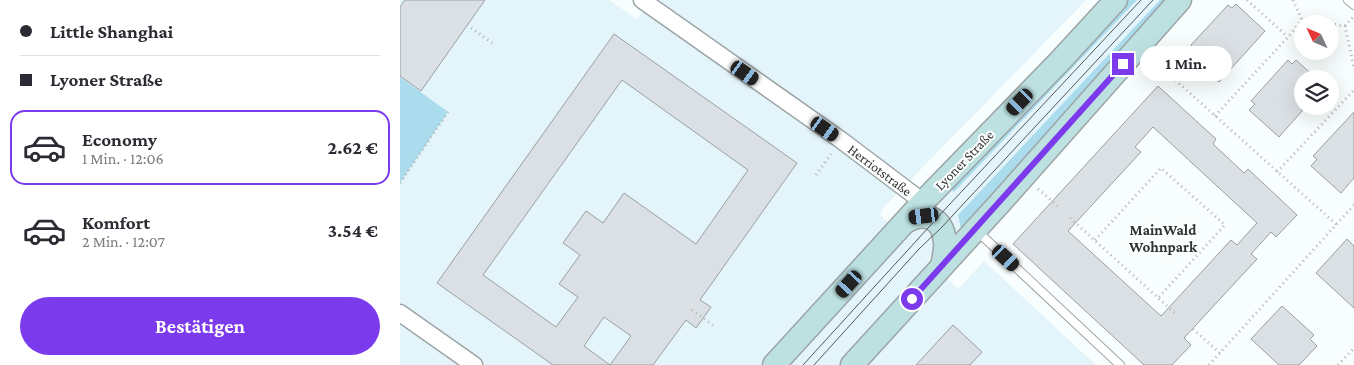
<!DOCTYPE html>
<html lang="de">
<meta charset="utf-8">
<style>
body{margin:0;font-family:"Crimson Pro",serif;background:#f2f2f3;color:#2b2b33;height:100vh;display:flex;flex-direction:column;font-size:19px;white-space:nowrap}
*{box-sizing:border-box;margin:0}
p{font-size:16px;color:#7c7c81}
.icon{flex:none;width:28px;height:28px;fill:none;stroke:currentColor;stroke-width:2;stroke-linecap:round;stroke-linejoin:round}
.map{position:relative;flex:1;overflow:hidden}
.drawer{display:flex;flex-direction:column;background:#fff;width:400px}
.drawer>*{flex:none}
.top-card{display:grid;align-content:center;height:110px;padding:0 20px;background:#fff}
.needle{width:32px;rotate:314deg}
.buttons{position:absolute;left:894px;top:15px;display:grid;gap:10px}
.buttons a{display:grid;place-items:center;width:45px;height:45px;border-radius:50%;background:#fff;box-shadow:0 5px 20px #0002;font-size:25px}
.end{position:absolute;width:22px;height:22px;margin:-11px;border:6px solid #7c3aed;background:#fff;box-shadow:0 0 0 2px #fff}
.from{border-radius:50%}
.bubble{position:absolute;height:35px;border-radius:18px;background:#fff;box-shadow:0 5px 20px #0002;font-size:16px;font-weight:700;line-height:35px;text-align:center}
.car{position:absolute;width:15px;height:30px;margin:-15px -8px;border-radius:6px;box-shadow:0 0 4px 1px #0007;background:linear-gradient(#222 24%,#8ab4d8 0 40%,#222 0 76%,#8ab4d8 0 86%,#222 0)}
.top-card b{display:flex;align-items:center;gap:18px;height:48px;font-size:19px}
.top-card b+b{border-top:1px solid #e1e1e2}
.top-card i{width:12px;height:12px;background:#2b2b33}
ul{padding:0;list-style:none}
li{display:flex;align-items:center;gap:15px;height:75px;margin:0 10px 8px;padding:0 10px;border:2px solid transparent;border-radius:15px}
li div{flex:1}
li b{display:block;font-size:19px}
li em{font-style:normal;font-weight:700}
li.selected{border-color:#7c3aed}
li>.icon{width:45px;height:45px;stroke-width:1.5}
.action{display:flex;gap:10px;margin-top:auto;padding:10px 20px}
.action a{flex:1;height:58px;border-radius:30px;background:#7c3aed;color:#fff;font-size:20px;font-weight:700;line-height:58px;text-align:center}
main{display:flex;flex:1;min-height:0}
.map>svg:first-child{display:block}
.built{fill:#e3f4fa}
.green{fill:#aadced}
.building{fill:#dbe0e5;stroke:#999ea3;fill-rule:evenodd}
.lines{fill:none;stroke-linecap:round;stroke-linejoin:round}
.service-casing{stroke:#9ca4a6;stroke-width:10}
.minor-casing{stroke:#9ca4a6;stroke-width:19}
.secondary-casing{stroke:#9ca4a6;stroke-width:25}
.path{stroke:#b0b4b5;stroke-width:3;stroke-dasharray:1 4;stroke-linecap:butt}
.service{stroke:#fff;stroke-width:8}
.minor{stroke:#fff;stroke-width:16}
.secondary{stroke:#bde1e1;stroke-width:22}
.tram{stroke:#56595a;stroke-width:1}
.route{stroke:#7c3aed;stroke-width:6}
.labels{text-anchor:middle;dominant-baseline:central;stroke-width:4;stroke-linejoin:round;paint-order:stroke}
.street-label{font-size:14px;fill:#303334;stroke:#fff}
.neighbourhood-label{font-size:15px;font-weight:bold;fill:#2d3335;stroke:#fff}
</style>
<main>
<section class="drawer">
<div class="top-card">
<b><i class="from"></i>Little Shanghai</b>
<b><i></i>Lyoner Straße</b>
</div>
<ul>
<li class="selected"><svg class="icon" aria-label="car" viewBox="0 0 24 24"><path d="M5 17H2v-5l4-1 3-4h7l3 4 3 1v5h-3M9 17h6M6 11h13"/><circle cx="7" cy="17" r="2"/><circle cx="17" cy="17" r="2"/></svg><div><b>Economy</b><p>1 Min. · 12:06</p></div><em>2.62 €</em></li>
<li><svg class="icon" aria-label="car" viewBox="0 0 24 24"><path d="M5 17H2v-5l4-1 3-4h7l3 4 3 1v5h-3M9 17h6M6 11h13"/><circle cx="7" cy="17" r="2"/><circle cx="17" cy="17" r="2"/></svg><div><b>Komfort</b><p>2 Min. · 12:07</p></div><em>3.54 €</em></li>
</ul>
<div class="action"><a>Bestätigen</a></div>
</section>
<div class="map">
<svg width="954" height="365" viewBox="0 0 954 365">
<rect width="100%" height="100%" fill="#f8fdfe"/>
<!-- built -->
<path class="built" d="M0 0H209L237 19 251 0H686L484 207 480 215 503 236 512 226 527 223 535 240 533 251 528 260 558 289 584 261 696 365H0Z
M728 0H769L550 246 547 227 537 199Z"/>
<!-- green -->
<path class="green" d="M728 0H737L554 192 549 186Z
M760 0H769L562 233 558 215Z
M0 77 48 112 0 183Z"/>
<!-- building -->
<path class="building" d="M5 0H85L21 91 0 76V7Z
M836 4 865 31 819 82 789 55 794 49 791 45 828 5 832 8Z
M214 34 397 163 300 300 311 307 296 328 286 320 253 365H153L37 283ZM222 80 348 170 296 244 224 193 203 223 186 211 163 243 180 255 159 284 178 297 156 327 83 275ZM204 317 231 336 210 365 184 346Z
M888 60 892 64 896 60 917 79H902V111L879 137 849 110 855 104 851 101Z
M758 86 816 139 813 144 828 158 844 173 848 169 897 215 876 237 871 232 851 254 857 259 784 338 791 345 772 365H744L613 244ZM753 127 857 223 837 245 831 240 761 316 668 231 741 152 735 147Z
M954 112V178L941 193 911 166 917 159 913 156Z
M947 239 954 246V308L916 273Z
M882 306 914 335 910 339 917 346 899 365H879L851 339Z
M553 325 582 352 570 365H516Z"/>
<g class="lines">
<!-- service casing -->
<g class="service-casing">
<path id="service" d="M948 0 954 5
M577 231 720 365"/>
</g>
<!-- minor casing -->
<g class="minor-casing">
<path id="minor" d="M242 0 441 140 523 202
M0 313 74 365"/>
</g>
<!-- secondary casing -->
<g class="secondary-casing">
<path id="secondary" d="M505 222C525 210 543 218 545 242 546 250 543 259 542 266
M374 365 523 202 660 61 716 0
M452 365 599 204 780 0"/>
</g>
<!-- path -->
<path class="path" d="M847 0 888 37
M893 0 902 20 945 26 954 68
M67 25 95 45
M945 26 953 17
M753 60 937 225
M815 116 888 37 902 20
M877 172 954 90
M416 175 431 154
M0 183 48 112
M638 189 659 207
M670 218 777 315
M695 240 761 168 825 225 758 298
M292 310 313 325
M793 329 820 353
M809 365 954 205
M938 365 954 348"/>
<!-- service -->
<use href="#service" class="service"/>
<!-- minor -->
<use href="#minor" class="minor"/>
<!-- secondary -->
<use href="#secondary" class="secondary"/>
<!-- tram -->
<path class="tram" d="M403 365 549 205 741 0
M414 365 519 249 541 228 753 0"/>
</g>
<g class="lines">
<!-- route -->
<path class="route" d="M512 299 723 64"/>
</g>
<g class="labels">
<!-- street labels -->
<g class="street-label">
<text transform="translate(564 160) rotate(-46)">Lyoner Straße</text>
<text transform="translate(480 170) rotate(37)">Herriotstraße</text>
</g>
<!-- neighbourhood labels -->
<g class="neighbourhood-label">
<text x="763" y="230">MainWald<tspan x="763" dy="17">Wohnpark</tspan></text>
</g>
</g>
</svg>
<div class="buttons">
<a><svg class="needle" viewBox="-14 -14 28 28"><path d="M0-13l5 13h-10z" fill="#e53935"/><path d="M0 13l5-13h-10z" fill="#7c7c81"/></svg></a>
<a><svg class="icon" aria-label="layers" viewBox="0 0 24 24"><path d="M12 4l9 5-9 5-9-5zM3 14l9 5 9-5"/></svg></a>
</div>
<i class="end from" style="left:512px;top:299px"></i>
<i class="end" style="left:723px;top:64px"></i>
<div class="bubble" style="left:740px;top:46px;width:92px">1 Min.</div>
<i class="car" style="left:345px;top:73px;rotate:125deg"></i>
<i class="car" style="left:620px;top:102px;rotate:224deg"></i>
<i class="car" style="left:425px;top:129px;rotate:125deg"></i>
<i class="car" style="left:524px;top:216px;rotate:263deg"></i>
<i class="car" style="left:606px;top:258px;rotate:133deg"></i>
<i class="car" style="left:449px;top:284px;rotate:222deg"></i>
</div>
</main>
